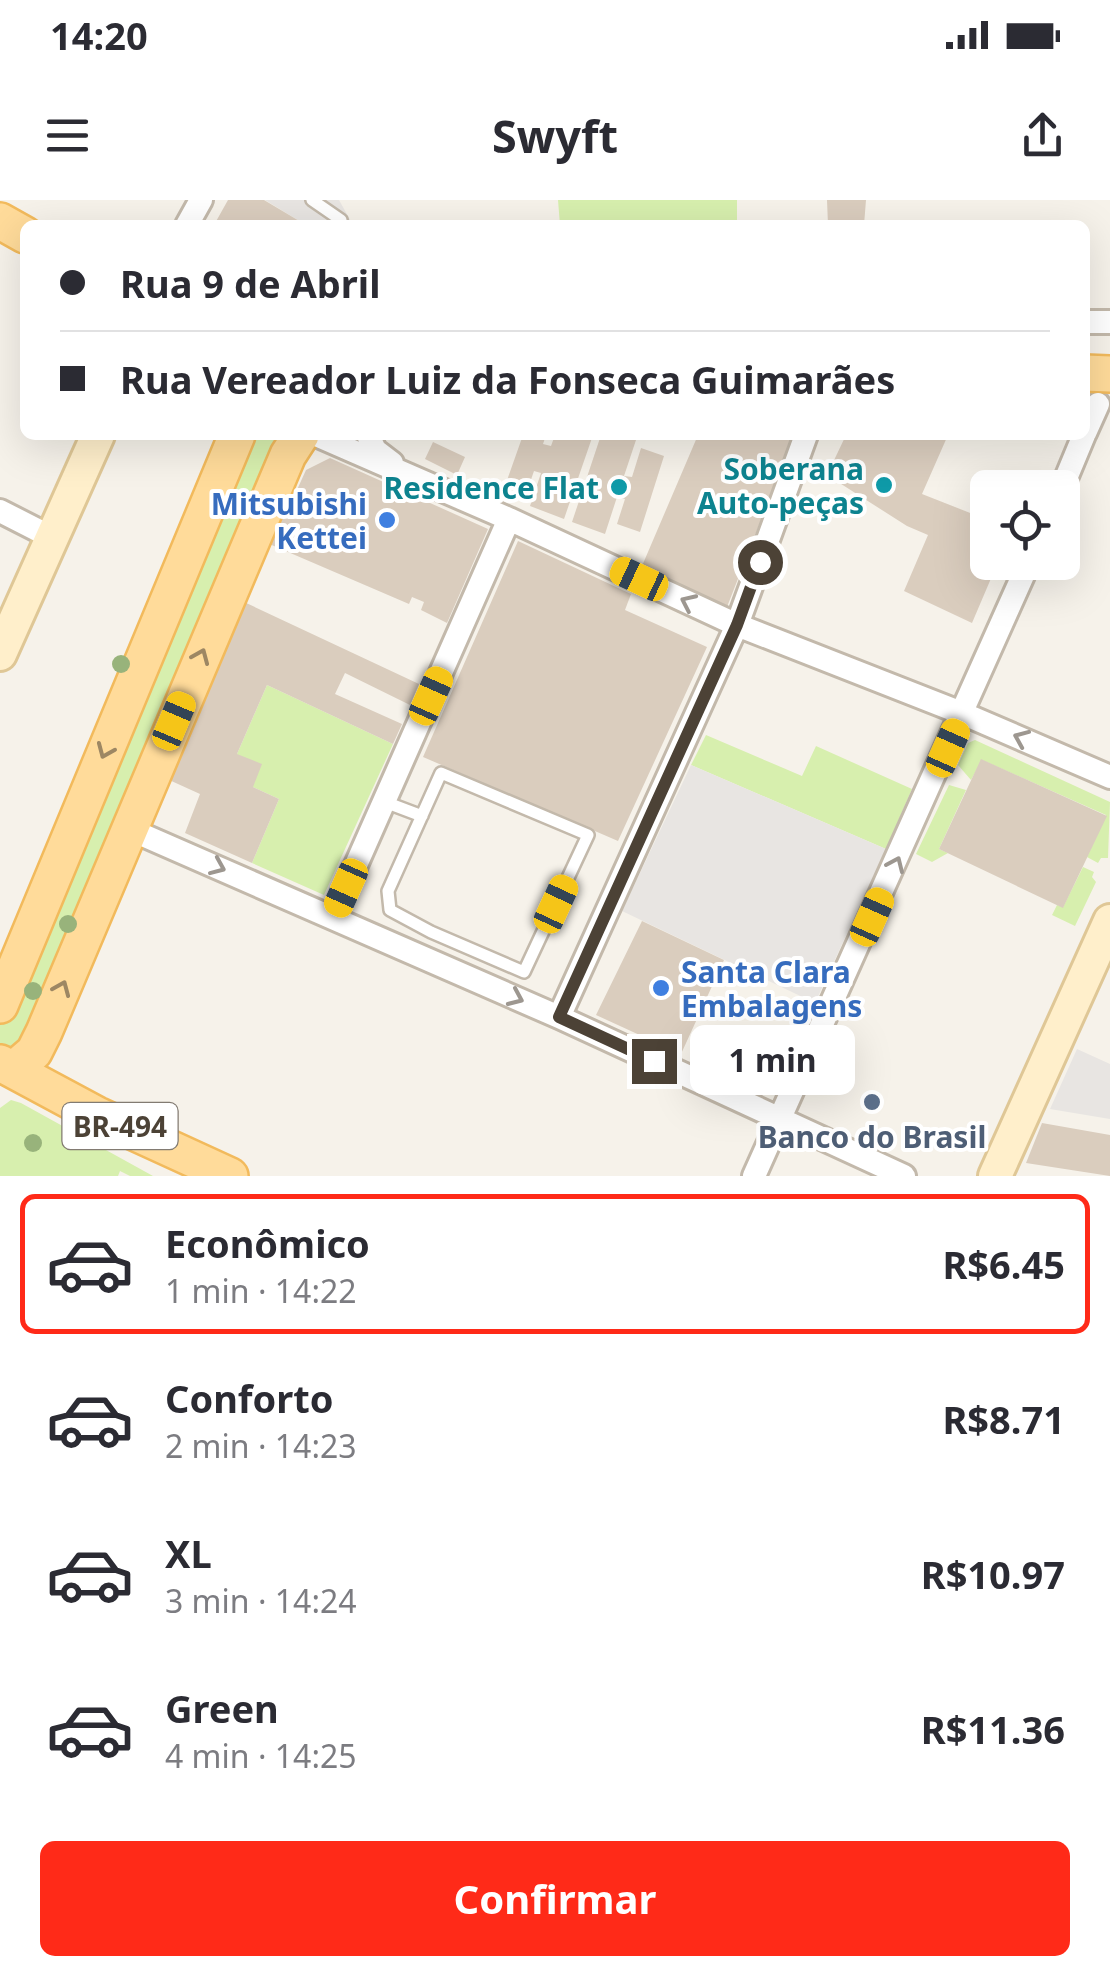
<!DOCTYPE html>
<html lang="pt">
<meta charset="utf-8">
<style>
body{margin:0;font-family:"Noto Sans",sans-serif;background:#f2f2f3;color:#2b2b33;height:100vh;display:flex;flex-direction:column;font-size:38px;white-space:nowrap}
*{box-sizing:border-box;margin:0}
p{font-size:32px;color:#7c7c81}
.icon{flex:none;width:55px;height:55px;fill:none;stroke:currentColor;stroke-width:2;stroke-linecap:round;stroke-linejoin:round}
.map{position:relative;height:976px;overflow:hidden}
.side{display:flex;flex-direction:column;background:#fff;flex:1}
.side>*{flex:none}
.top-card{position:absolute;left:20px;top:20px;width:1070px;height:220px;border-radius:15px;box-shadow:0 10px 40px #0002;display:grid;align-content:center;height:220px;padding:0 40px;background:#fff}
.buttons{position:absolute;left:970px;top:270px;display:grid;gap:20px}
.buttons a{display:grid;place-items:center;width:110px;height:110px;border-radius:15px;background:#fff;box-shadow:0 10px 40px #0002;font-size:50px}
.end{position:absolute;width:45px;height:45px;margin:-22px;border:12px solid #4c4236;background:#fff;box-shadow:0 0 0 5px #fff}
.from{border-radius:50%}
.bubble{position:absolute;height:70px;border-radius:15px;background:#fff;box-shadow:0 10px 40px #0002;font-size:32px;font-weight:700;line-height:70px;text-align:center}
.car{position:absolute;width:30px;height:60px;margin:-30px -15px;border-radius:12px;box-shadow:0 0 8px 2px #0007;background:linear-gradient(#f5c518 24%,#345 0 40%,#f5c518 0 76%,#345 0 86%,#f5c518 0)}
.top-card b{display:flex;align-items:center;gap:35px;height:95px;font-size:38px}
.top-card b+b{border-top:2px solid #e1e1e2}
.top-card i{width:25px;height:25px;background:#2b2b33}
ul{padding:18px 0 0;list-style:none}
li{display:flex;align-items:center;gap:30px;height:140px;margin:0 20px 15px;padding:0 20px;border:5px solid transparent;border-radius:15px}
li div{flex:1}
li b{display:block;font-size:38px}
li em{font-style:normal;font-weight:700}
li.active{border-color:#ff2a18}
li>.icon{width:90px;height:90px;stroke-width:1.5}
.cta{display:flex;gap:20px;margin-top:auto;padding:20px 40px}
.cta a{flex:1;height:115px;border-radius:15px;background:#ff2a18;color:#fff;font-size:40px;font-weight:700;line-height:115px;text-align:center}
.status{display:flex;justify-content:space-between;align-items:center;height:70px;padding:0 50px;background:#fff;direction:ltr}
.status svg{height:28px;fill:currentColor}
header{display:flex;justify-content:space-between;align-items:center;height:130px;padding:0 40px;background:#fff;font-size:45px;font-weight:700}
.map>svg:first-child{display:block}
.green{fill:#d7efae}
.parking{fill:#e8e5e2}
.building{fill:#dacdbe}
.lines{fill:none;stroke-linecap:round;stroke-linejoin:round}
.lane-casing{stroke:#c3b9ab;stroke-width:16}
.street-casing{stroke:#c3b9ab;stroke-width:28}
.secondary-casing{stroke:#dfc796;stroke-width:38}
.primary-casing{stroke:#f2ba5c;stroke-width:40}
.lane{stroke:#fff;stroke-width:11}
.street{stroke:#fff;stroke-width:22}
.secondary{stroke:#ffefcb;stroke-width:32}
.primary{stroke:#ffdb9a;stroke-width:35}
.tree{fill:#98b37b}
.oneway{stroke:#9d9790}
.oneway2{stroke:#9d8763}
.route{stroke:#4c4236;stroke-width:12}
.culture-dot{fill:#0f9aa8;stroke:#fff;stroke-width:4}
.shop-dot{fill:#3f7fe0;stroke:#fff;stroke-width:4}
.service-dot{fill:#5c6f8a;stroke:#fff;stroke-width:4}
.labels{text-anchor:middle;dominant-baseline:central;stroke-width:8;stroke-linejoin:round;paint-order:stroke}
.shield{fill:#fff;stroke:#827b72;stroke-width:2.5}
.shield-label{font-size:28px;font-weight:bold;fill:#4c4236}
.culture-label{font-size:30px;font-weight:bold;fill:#0d838f;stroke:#fff;text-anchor:end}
.shop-label{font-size:30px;font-weight:bold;fill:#366cbe;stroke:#fff;text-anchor:end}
.service-label{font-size:30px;font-weight:bold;fill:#4e5e75;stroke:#fff}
</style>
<div class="status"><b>14:20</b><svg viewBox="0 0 49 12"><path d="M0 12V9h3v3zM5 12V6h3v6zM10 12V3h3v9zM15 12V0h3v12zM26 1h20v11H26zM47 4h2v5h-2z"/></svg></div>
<header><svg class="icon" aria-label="menu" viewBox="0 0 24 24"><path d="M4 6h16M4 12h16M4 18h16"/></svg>Swyft<svg class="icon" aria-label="share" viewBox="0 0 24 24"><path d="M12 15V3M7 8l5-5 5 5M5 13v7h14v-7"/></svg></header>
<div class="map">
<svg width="1110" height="976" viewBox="0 0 1110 976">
<rect width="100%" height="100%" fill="#f6f2ea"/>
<!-- green -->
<path class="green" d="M558 0H737V25H560Z
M242 235H280L285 245 28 843 9 850 0 846V807Z
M267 485 393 544 324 695 252 663 279 599 253 587 237 554Z
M706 535 802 576 816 546 912 589 886 649 691 565Z
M975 540 1110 602 1108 658H1101L1098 663 1087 657 1106 615 982 560 971 580 958 565 968 543Z
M949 585 966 590 939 649 948 653 932 662 916 654Z
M1083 667 1094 672 1092 677 1096 682 1075 726 1052 715 1057 705 1063 707Z
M11 900 21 903 153 976H130L120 971 118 976H0V908Z"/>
<!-- parking -->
<path class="parking" d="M265 0H339L353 25H306Z
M691 565 886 649 815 803 622 711Z
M1077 849 1110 864V919L1050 909Z"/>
<!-- building -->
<path class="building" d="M228 0H264L306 25H214Z
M827 0H866L864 25H828Z
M523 235H546L543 244 551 246 555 235H593L564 319 530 306 541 273 534 271 526 294 505 286Z
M601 235 637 237 624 276 632 277 641 248 664 256 640 332 617 324 625 299 617 297 605 334 572 322Z
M698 235H794L727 407 642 366Z
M846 235H948L922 294 988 320V362H998L972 423 904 391 928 335 907 326 827 275Z
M433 242 465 257 457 275 425 259Z
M330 258 488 329 447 423 421 410 424 402 412 397 409 404 267 343 281 310 287 312 306 270Z
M518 341 631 394 625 410 707 447 618 641 423 557Z
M242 401 419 484 410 505 345 473 335 494 402 524 393 544 267 485 237 554 262 564 253 587 279 599 252 663 185 633 200 594 167 579Z
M981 559 1107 616 1063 708 939 649Z
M642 721 724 760 681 854 596 815Z
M1042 923 1110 935V976L1026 963Z"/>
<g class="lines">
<!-- lane casing -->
<g class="lane-casing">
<path id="lane" d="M312 0 341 20
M441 573 588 635 524 772 431 732 390 710 388 691Z
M385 602 422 616"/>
</g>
<!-- street casing -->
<g class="street-casing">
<path id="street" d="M187 25 201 0
M1085 122H1110
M1085 233 1098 204
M316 235 509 319 737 425 964 514 1110 577
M368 235 375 250 392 263
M1062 288 1084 235
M0 311 53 338
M129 629 559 817 904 976
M333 717 509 319
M559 817 737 425 806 235
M754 976 1029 362"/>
</g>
<!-- secondary casing -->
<g class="secondary-casing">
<path id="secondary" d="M0 454 98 235
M995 976 1110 721"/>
</g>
<!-- primary casing -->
<g class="primary-casing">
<path id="primary" d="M0 21 25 35
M1085 173 1110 174
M0 805 237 235
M0 863 97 915 230 976
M13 870 34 852 44 832 288 255 301 235"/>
</g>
<!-- lane -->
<use href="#lane" class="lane"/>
<!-- street -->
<use href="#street" class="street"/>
<!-- secondary -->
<use href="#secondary" class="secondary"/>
<!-- primary -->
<use href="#primary" class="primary"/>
</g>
<!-- trees -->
<g class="tree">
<circle cx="121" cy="464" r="9"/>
<circle cx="68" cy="724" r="9"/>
<circle cx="33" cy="791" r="9"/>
<circle cx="33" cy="943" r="9"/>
</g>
<!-- one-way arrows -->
<defs><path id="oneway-chevron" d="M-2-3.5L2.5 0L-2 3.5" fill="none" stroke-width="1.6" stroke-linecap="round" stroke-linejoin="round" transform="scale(2.5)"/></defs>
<g class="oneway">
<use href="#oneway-chevron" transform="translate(688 402) rotate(-155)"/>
<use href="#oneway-chevron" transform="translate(1021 538) rotate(-157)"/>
<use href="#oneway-chevron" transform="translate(896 664) rotate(-66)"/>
<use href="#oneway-chevron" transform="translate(218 667) rotate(23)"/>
<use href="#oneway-chevron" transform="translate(516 798) rotate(24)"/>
</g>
<g class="oneway2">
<use href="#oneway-chevron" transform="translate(201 456) rotate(-67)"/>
<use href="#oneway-chevron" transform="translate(105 551) rotate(113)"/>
<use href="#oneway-chevron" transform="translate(62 788) rotate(-67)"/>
</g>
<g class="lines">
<!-- route -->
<path class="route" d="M654 861 559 817 737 425 760 362"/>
</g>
<!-- markers -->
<g class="culture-dot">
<circle cx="884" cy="285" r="10"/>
<circle cx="619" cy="287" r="10"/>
</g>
<g class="shop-dot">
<circle cx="387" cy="320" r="10"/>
<circle cx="661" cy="788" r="10"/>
</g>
<circle class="service-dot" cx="872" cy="902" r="10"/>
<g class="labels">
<!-- shield labels -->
<rect class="shield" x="62.5" y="903" width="115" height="46" rx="8"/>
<g class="shield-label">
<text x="120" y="926">BR-494</text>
</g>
<!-- culture labels -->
<g class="culture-label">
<text x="864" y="268">Soberana<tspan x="864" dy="34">Auto-peças</tspan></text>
<text x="599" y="287">Residence Flat</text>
</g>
<!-- shop labels -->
<g class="shop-label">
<text x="367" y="303">Mitsubishi<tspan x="367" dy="34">Kettei</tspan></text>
<text x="681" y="771" text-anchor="start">Santa Clara<tspan x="681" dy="34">Embalagens</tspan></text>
</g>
<!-- service labels -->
<g class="service-label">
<text x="872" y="936">Banco do Brasil</text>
</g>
</g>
</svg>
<div class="buttons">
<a><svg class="icon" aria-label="locate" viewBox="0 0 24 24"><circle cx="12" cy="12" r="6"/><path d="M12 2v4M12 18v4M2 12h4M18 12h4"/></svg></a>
</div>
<i class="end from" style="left:760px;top:362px"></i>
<i class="end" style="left:654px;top:861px"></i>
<div class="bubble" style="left:690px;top:825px;width:165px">1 min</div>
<i class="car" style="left:639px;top:379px;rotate:295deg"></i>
<i class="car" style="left:431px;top:496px;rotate:24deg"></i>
<i class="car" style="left:174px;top:521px;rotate:23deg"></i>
<i class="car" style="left:948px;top:548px;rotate:24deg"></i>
<i class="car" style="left:346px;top:688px;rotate:204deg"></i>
<i class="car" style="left:556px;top:704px;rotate:25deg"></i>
<i class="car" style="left:872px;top:717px;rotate:24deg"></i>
<div class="top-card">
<b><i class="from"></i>Rua 9 de Abril</b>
<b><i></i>Rua Vereador Luiz da Fonseca Guimarães</b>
</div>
</div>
<section class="side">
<ul>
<li class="active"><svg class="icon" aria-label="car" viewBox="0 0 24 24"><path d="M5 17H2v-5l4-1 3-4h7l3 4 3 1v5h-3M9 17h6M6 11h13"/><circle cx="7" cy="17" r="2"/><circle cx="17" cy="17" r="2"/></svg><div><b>Econômico</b><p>1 min · 14:22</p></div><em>R$6.45</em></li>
<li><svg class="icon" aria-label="car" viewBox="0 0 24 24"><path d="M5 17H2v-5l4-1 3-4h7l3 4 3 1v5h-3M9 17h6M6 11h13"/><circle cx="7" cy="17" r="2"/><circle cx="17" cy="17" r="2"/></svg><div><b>Conforto</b><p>2 min · 14:23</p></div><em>R$8.71</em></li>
<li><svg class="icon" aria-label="car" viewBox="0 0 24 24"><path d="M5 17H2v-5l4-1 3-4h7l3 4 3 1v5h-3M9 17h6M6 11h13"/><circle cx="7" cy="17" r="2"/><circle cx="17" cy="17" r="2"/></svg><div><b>XL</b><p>3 min · 14:24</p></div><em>R$10.97</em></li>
<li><svg class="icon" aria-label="car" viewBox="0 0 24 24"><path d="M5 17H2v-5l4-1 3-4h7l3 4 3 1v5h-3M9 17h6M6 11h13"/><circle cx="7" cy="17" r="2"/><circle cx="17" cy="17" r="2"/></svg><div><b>Green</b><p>4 min · 14:25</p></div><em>R$11.36</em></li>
</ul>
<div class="cta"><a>Confirmar</a></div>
</section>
